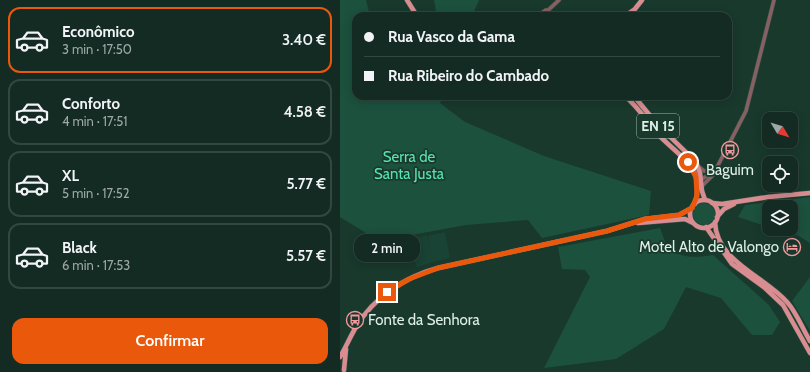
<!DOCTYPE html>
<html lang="pt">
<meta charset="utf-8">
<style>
body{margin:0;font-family:Cabin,sans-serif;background:#20372f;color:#f1f3f6;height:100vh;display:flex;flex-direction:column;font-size:15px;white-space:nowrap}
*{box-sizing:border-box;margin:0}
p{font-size:13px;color:#9da7a5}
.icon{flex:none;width:22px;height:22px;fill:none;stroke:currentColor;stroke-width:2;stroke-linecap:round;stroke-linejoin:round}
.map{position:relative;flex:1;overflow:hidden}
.details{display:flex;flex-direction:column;background:#132b22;width:340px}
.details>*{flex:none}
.hud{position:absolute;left:12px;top:12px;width:380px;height:88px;border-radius:12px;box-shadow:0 2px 10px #0003,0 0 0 1px #324740;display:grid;align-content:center;height:88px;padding:0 12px;background:#132b22}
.needle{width:26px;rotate:128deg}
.fabs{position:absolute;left:422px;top:112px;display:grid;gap:8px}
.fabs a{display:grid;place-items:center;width:36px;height:36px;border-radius:8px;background:#132b22;box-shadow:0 2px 10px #0003,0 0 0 1px #324740;font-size:20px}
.end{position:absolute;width:18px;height:18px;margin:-9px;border:5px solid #ea580c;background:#fff;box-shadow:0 0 0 2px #fff}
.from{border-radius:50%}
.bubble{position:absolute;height:28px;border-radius:12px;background:#132b22;box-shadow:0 2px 10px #0003,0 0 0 1px #324740;font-size:13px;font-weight:600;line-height:28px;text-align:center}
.hud b{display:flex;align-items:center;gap:14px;height:38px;font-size:15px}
.hud b+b{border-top:1px solid #324740}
.hud i{width:10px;height:10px;background:#f1f3f6}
ul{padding:7px 0 0;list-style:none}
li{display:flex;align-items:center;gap:12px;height:66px;margin:0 8px 6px;padding:0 4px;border:2px solid #324740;border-radius:12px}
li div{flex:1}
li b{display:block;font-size:15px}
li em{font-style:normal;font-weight:600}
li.selected{border-color:#ea580c}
li>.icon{width:36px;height:36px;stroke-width:1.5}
.primary-button{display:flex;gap:8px;margin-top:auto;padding:8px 12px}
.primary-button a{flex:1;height:46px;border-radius:12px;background:#ea580c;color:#fff;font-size:16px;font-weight:600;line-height:46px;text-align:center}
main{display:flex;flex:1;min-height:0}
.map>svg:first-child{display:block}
.built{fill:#194334}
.green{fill:#1c513e}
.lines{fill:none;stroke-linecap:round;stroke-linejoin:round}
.minor-casing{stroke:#38564b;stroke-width:4.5}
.major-casing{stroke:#38564b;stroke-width:5.5}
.minor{stroke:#866062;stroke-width:3.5}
.major{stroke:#d98d91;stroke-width:4.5}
.route{stroke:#ea580c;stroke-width:5}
.labels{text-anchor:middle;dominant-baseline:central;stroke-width:3.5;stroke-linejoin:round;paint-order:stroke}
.shield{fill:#19392d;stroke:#a2b8af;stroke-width:1}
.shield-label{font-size:14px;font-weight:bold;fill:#ddefe7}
.park-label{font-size:15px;fill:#58e3b3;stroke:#19392d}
.poi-label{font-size:15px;fill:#ddefe7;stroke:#19392d}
</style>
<main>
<section class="details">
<ul>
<li class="selected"><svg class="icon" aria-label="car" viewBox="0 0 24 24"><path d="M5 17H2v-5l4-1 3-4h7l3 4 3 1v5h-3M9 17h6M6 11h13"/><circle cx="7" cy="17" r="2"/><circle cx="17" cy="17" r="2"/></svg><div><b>Econômico</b><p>3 min · 17:50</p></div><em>3.40 €</em></li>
<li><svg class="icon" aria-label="car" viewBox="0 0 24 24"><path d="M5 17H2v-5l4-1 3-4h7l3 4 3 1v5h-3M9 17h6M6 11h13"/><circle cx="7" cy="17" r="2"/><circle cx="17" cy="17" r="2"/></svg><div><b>Conforto</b><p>4 min · 17:51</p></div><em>4.58 €</em></li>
<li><svg class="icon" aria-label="car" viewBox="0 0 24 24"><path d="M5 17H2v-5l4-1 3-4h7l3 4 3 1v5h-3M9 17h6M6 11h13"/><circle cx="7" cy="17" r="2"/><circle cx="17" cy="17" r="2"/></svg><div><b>XL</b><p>5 min · 17:52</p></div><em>5.77 €</em></li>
<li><svg class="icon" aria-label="car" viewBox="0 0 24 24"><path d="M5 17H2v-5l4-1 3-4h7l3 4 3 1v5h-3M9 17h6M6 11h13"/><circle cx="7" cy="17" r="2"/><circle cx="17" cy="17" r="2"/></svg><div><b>Black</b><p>6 min · 17:53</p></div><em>5.57 €</em></li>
</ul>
<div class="primary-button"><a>Confirmar</a></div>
</section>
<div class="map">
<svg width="470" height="372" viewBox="0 0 470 372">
<rect width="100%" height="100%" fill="#19392d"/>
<!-- built -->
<path class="built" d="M105 232 110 258 93 262 88 236Z
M87 235 93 262 77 267 67 241Z"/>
<!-- green -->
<path class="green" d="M0 0H26L30 16H16V96H104L100 103 125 122 204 156 311 191 309 215 202 238 188 220 126 225 39 241 0 217Z
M94 0H139L133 14 121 16H97Z
M470 197V243L459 236 437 229H451V207H429V227L398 217 405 205Z
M353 214a11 11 0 1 1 22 0a11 11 0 1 1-22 0Z
M320 228 328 250C344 258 356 258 373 255L429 305 440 322 432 335H412L381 298 346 287 324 329 276 359 204 368 250 277 245 270 222 269 218 247Z
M470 277V331L452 301Z"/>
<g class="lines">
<!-- minor casing -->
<g class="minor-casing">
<path id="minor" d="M197 16 206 10
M202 16 219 0
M349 162 353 165 357 174
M358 166 364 171H374
M359 181 374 171
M361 187 373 175 406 111 434 0"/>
</g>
<!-- major casing -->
<g class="major-casing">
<path id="major" d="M67 0 77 16
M285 16 295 9 302 0
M285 96C298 107 306 120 317 133 338 157 366 165 355 204
M294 96 316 123 356 162 360 173 362 191 365 200
M350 214a14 14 0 1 1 28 0a14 14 0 1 1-28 0Z
M372 203 382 204 428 197 470 193
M377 217 384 209 394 204
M375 222C376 261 424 276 447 302 457 313 462 328 470 341
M298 223 345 219 353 223
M366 227 392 264 425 288 443 305 470 353
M0 357C6 347 10 337 16 327 34 297 65 277 98 268L267 231 305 219 339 215 352 208
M4 370 6 349"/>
</g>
<!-- minor -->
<use href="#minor" class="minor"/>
<!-- major -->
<use href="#major" class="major"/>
</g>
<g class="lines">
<!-- route -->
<path class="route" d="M47 292 69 279 98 268 267 231 305 219 339 215 352 208 357 196 356 177 348 162"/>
</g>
<!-- icons -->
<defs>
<g id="bus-ring" transform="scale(0.9)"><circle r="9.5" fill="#19392d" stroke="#f49a9f" stroke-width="1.5"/><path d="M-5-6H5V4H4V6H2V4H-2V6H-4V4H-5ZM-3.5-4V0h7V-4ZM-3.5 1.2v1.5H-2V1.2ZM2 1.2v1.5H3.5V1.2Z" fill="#f49a9f"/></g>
<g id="hotel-ring" transform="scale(0.9)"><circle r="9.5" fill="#19392d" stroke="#f49a9f" stroke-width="1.5"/><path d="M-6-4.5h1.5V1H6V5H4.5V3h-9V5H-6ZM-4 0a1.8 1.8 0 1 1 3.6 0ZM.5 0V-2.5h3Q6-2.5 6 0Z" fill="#f49a9f"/></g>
</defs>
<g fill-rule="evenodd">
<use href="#bus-ring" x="390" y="150"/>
<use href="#hotel-ring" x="452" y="247"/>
<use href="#bus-ring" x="15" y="320"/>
</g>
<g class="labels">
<!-- shield labels -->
<rect class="shield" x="297" y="114" width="42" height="24" rx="3"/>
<g class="shield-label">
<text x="318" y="126">EN 15</text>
</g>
<!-- park labels -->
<g class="park-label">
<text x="69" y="157">Serra de<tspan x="69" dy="17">Santa Justa</tspan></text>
</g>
<!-- poi labels -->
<g class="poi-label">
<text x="390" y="170">Baguim</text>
<text x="439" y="247" text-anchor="end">Motel Alto de Valongo</text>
<text x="28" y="320" text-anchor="start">Fonte da Senhora</text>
</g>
</g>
</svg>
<div class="fabs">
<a><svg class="needle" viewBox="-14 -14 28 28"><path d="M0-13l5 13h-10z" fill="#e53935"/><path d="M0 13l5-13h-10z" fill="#9da7a5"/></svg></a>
<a><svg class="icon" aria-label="locate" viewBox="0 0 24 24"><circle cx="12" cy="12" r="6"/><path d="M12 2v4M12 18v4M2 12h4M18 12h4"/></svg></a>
<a><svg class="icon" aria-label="layers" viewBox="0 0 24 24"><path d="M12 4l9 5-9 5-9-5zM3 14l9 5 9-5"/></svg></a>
</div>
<i class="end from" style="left:348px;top:162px"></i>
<i class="end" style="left:47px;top:292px"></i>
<div class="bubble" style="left:14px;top:234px;width:66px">2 min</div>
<div class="hud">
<b><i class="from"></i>Rua Vasco da Gama</b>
<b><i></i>Rua Ribeiro do Cambado</b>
</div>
</div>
</main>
